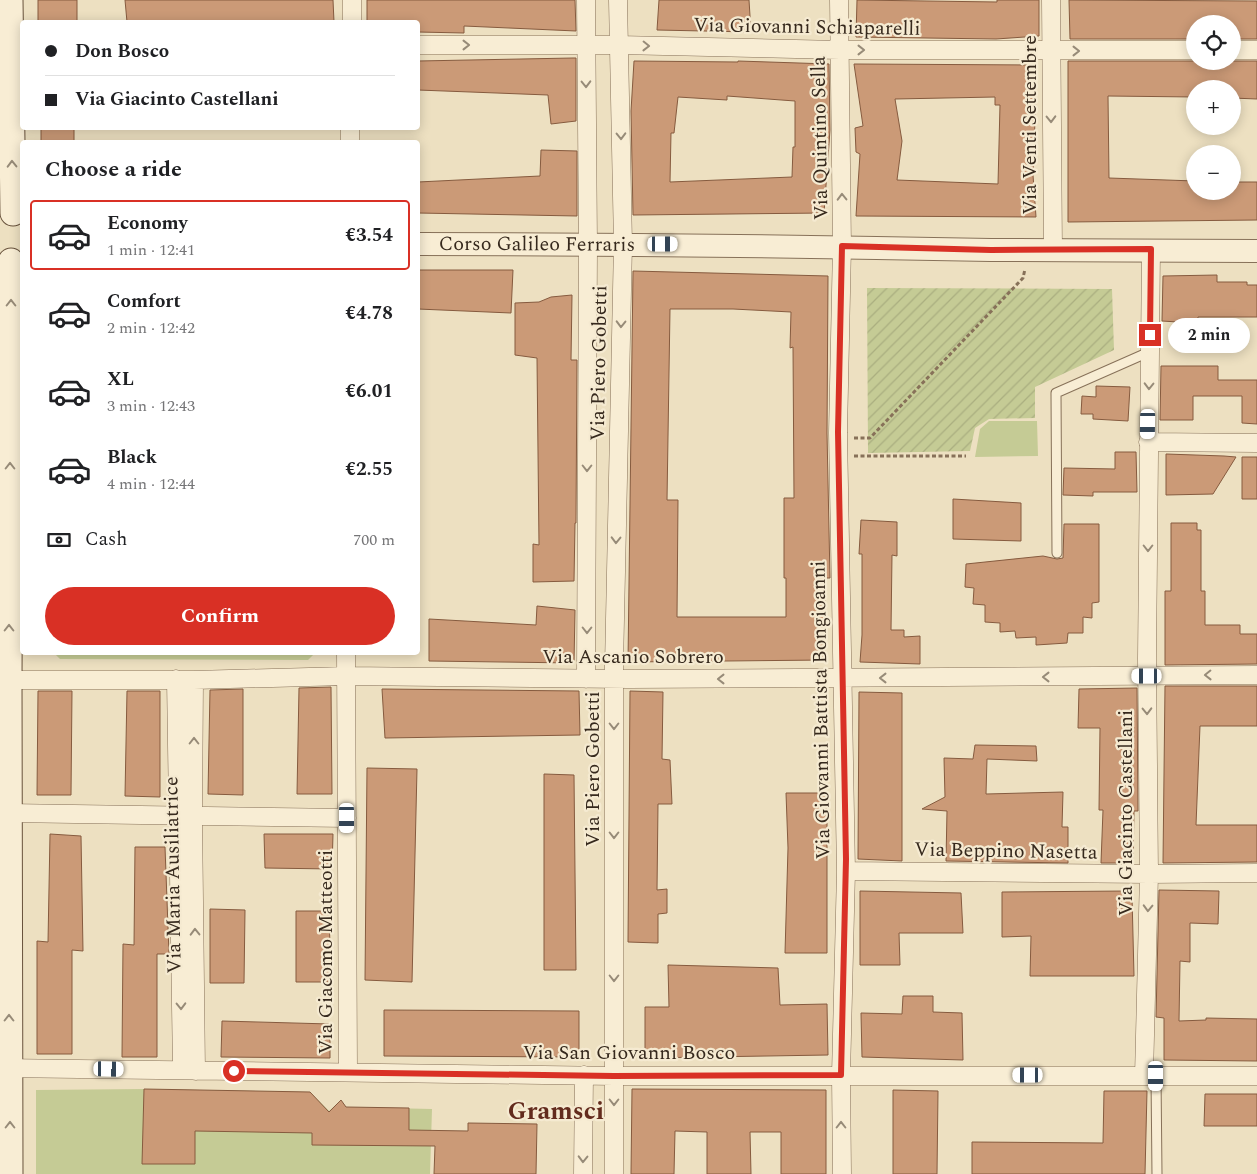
<!DOCTYPE html>
<meta charset="utf-8">
<style>
body{margin:0;font-family:Spectral,serif;background:#f6f6f6;color:#202124;height:100vh;display:flex;flex-direction:column;font-size:19px;white-space:nowrap}
*{box-sizing:border-box;margin:0}
p{font-size:16px;color:#757577}
.icon{flex:none;width:28px;height:28px;fill:none;stroke:currentColor;stroke-width:2;stroke-linecap:round;stroke-linejoin:round}
.map{position:relative;flex:1;overflow:hidden}
.drawer{position:absolute;left:20px;top:140px;width:400px;height:515px;display:flex;flex-direction:column;background:#fff;border-radius:5px;box-shadow:0 2px 12px #0003}
.drawer>*{flex:none}
.top-card{position:absolute;left:20px;top:20px;width:400px;height:110px;border-radius:5px;box-shadow:0 2px 12px #0003;display:grid;align-content:center;height:110px;padding:0 25px;background:#fff}
.buttons{position:absolute;left:1186px;top:15px;display:grid;gap:10px}
.buttons a{display:grid;place-items:center;width:55px;height:55px;border-radius:50%;background:#fff;box-shadow:0 2px 12px #0003;font-size:25px}
.end{position:absolute;width:22px;height:22px;margin:-11px;border:6px solid #d93025;background:#fff;box-shadow:0 0 0 2px #fff}
.from{border-radius:50%}
.bubble{position:absolute;height:35px;border-radius:18px;background:#fff;box-shadow:0 2px 12px #0003;font-size:16px;font-weight:700;line-height:35px;text-align:center}
.car{position:absolute;width:15px;height:30px;margin:-15px -8px;border-radius:6px;box-shadow:0 0 4px 1px #0007;background:linear-gradient(#fff 24%,#345 0 40%,#fff 0 76%,#345 0 86%,#fff 0)}
.top-card b{display:flex;align-items:center;gap:18px;height:48px;font-size:19px}
.top-card b+b{border-top:1px solid #e0e0e0}
.top-card i{width:12px;height:12px;background:#202124}
ul{padding:0;list-style:none}
li{display:flex;align-items:center;gap:15px;height:70px;margin:0 10px 8px;padding:0 15px;border:2px solid transparent;border-radius:5px}
li div{flex:1}
li b{display:block;font-size:19px}
li em{font-style:normal;font-weight:700}
li.active{border-color:#d93025}
li>.icon{width:45px;height:45px;stroke-width:1.5}
h2{padding:0 25px;font-size:22px;line-height:60px}
.pay{display:flex;align-items:center;gap:12px;height:55px;padding:0 25px;font-size:19px}
.pay p{margin-inline-start:auto}
.button{display:flex;gap:10px;margin-top:auto;padding:10px 25px}
.button a{flex:1;height:58px;border-radius:30px;background:#d93025;color:#fff;font-size:20px;font-weight:700;line-height:58px;text-align:center}
.map>svg:first-child{display:block}
.garden{fill:url(#garden-furrows)}
.pitch{fill:#c5cb95}
.building{fill:#cb9a77;stroke:#865b3f;fill-rule:evenodd}
.lines{fill:none;stroke-linecap:round;stroke-linejoin:round}
.service-casing{stroke:#877159;stroke-width:11}
.minor-casing{stroke:#877159;stroke-width:19}
.tertiary-casing{stroke:#877159;stroke-width:24}
.secondary-casing{stroke:#68523c;stroke-width:27}
.path{stroke:#877159;stroke-width:3;stroke-dasharray:4 2.5;stroke-linecap:butt}
.service{stroke:#f8edd4;stroke-width:9}
.minor{stroke:#f8edd4;stroke-width:18}
.tertiary{stroke:#f8edd4;stroke-width:22}
.secondary{stroke:#f8edd4;stroke-width:25}
.oneway{stroke:#978b78}
.route{stroke:#d93025;stroke-width:6}
.labels{text-anchor:middle;dominant-baseline:central;stroke-width:4.5;stroke-linejoin:round;paint-order:stroke}
.street-label{font-size:20px;fill:#36291d;stroke:#f5ead1}
.district-label{font-size:25px;font-weight:bold;fill:#632b1d;stroke:#f5ead1}
</style>
<div class="map">
<svg width="1257" height="1174" viewBox="0 0 1257 1174">
<defs>
<pattern id="garden-furrows" width="10" height="10" patternUnits="userSpaceOnUse" patternTransform="scale(1.25)"><rect width="10" height="10" fill="#c5cb95"/><path d="M-1 1l2-2M0 10L10 0M9 11l2-2" fill="none" stroke="#aaae80"/></pattern>
</defs>
<rect width="100%" height="100%" fill="#ede0c1"/>
<!-- garden -->
<path class="garden" d="M867 288 1112 289 1114 350 1035 387V418L989 419 975 428 970 451 868 453Z"/>
<!-- pitch -->
<path class="pitch" d="M989 421H1037L1038 456 975 457 980 429Z
M54 653H315L308 660 60 659Z
M144 1089 310 1092 329 1111 341 1100 346 1107 432 1109 430 1174H36V1090Z"/>
<!-- building -->
<path class="building" d="M38 0H77V22H38Z
M125 0H333L334 22H127Z
M367 0H575L576 31 464 26V33L418 32V22H367Z
M659 0H749L751 32 657 30Z
M857 0 997 2V0H1039V36L996 39 856 37Z
M1069 0 1257 1V39H1232V24H1195V39H1070Z
M573 58H576V121L551 124 548 95 418 90V61Z
M634 61 738 62V61L829 64 830 130 824 213 633 215 631 111ZM727 96 795 101V147H793L792 177 670 182 671 133H674L678 97 727 100Z
M1068 61H1257V99L1232 98V89H1195V97L1108 96 1109 178 1195 181V191H1232V182H1257V220L1068 222Z
M854 64 1037 65 1033 175 1036 217 856 216 860 154 856 152 855 128 863 126ZM995 97V105H1000L998 184 897 180 902 141 895 99Z
M41 128H74V142H41Z
M541 150 577 151V216L418 213V182L540 176Z
M418 270H513L511 313 418 309Z
M633 271 828 276 827 433 830 578H825V660L628 662ZM670 309H733L791 312 790 348 793 347 794 498H784V578H786V617H677L678 500H667Z
M1217 275V282H1247V285H1257V317H1198L1197 333H1178V322L1162 321 1163 276Z
M572 295 571 360H577L576 523H575L574 581 533 582V544L539 545 537 358 515 355V303L539 302 551 297Z
M1161 366H1218V380H1257V424L1242 423V396H1193V420H1160Z
M1096 386 1130 387 1128 421 1093 419V414H1081L1082 396 1096 397Z
M1115 452H1136L1137 492H1093V496L1063 495 1064 468 1115 469Z
M1166 454 1224 456 1236 457 1213 494 1166 495Z
M1242 457H1257V499H1242Z
M953 499 1021 503V541L953 539Z
M861 520 897 522V556L892 555 891 630H904V637L920 636V664L860 662 862 635V554H859Z
M1171 523H1197V530H1201V591H1205V625H1240V634H1257V664L1165 665V591H1171Z
M1064 524H1099V602L1092 603V618L1083 617V633H1068L1067 643 1036 645V637L1016 638 1015 631 1000 632V623L985 622V605L973 604 974 588 965 587 966 564 1043 556 1057 559 1063 558Z
M537 606 575 610 574 663 429 661V619L536 625Z
M1165 686H1257V726H1200L1196 825H1257V862L1163 863Z
M331 687 332 794H297L299 688Z
M1137 688 1138 811H1134L1133 863H1101L1103 810H1099L1100 728H1078L1079 689Z
M243 689V795L208 794 210 690Z
M382 689 579 691 580 735 385 738Z
M38 691H72L71 795H37Z
M127 691H160V797L125 796Z
M630 691 663 692 662 759 670 760 672 804H658L657 890 667 889V913L658 914V943L628 942Z
M859 692 902 693V861L858 859Z
M975 745 1036 746 1037 761 987 759 986 794 1063 792 1062 827H1068V863L946 861 947 811 922 809 945 797 944 758 973 759Z
M367 768 417 769 412 982 365 980Z
M544 774 574 775 576 970H544Z
M786 793H827V953H785L788 848Z
M50 834 81 836 83 951 72 950V1054H37V941L48 942Z
M264 834H333L332 869 265 868Z
M135 847H165L169 954H157V1057H122L123 944 134 945Z
M1159 890 1219 891 1218 924 1190 923V962L1180 961 1179 1021 1206 1020V1018L1257 1019V1061L1164 1060V1018L1156 1017Z
M860 891 961 893 963 933H899L900 965H860Z
M1127 891 1132 896 1134 976H1030L1031 936 1002 937V892Z
M210 909 245 910 244 983H210Z
M296 911H329L331 982H296Z
M668 965 778 968 780 1005 827 1004 828 1055 645 1058V1007H669Z
M903 996H933V1012L962 1013 963 1060 862 1057 861 1013 902 1014Z
M384 1010 579 1011V1057L384 1056Z
M222 1021 330 1024V1058L221 1057Z
M144 1089 310 1092 329 1112 341 1100 346 1107 409 1108V1130L468 1131V1123L537 1124 536 1174H434L435 1146 312 1145V1133L195 1131V1164H142Z
M632 1089 826 1090V1174H781V1132H750L751 1174H707V1132L675 1131 674 1174H631Z
M893 1090 938 1091 937 1174H893Z
M1104 1091H1147L1145 1174H972V1142L1103 1143Z
M1205 1094H1257V1126H1204Z"/>
<g class="lines">
<!-- service casing -->
<g class="service-casing">
<path id="service" d="M1057 553 1056 393 1149 352
M1156 1076 1157 1174"/>
</g>
<!-- minor casing -->
<g class="minor-casing">
<path id="minor" d="M586 0 588 244 586 679
M839 0 842 246 838 433 846 871 841 1075 842 1174
M1051 0 1053 250
M352 22V0
M418 45H619L840 50H1195
M1232 50H1257
M350 142V128
M1148 442 1257 443
M346 652 348 1072
M176 679 182 1070
M9 680H194L346 676 629 679 1257 675
M194 680 193 817 196 1071
M8 813 347 818
M846 871 1149 874 1257 873
M0 1068 614 1076H1257
M1144 1076 1149 874 1147 659 1151 249
M583 1174 584 1075
M614 1174V666L623 244 618 0"/>
</g>
<!-- tertiary casing -->
<g class="tertiary-casing">
<g id="tertiary">
<path id="s1" d="M418 244C609 244 800 246 991 250 1080 251 1168 250 1257 251"/>
</g>
</g>
<!-- secondary casing -->
<g class="secondary-casing">
<path id="secondary" d="M10 0 13 213
M10 1174 9 680 11 261"/>
</g>
<!-- path -->
<path class="path" d="M854 438H870L1023 278 1025 269
M854 456H966"/>
<!-- service -->
<use href="#service" class="service"/>
<!-- minor -->
<use href="#minor" class="minor"/>
<!-- tertiary -->
<use href="#tertiary" class="tertiary"/>
<!-- secondary -->
<use href="#secondary" class="secondary"/>
</g>
<!-- one-way arrows -->
<defs><path id="oneway-chevron" d="M-2-3.5L2.5 0L-2 3.5" fill="none" stroke-width="1.6" stroke-linecap="round" stroke-linejoin="round" transform="scale(1.25)"/></defs>
<g class="oneway">
<use href="#oneway-chevron" transform="translate(466 45)"/>
<use href="#oneway-chevron" transform="translate(646 46) rotate(1)"/>
<use href="#oneway-chevron" transform="translate(861 50)"/>
<use href="#oneway-chevron" transform="translate(1076 51)"/>
<use href="#oneway-chevron" transform="translate(586 84) rotate(89)"/>
<use href="#oneway-chevron" transform="translate(1051 119) rotate(89)"/>
<use href="#oneway-chevron" transform="translate(621 136) rotate(89)"/>
<use href="#oneway-chevron" transform="translate(12 164) rotate(-91)"/>
<use href="#oneway-chevron" transform="translate(842 197) rotate(-91)"/>
<use href="#oneway-chevron" transform="translate(11 303) rotate(-90)"/>
<use href="#oneway-chevron" transform="translate(621 324) rotate(91)"/>
<use href="#oneway-chevron" transform="translate(1149 386) rotate(91)"/>
<use href="#oneway-chevron" transform="translate(10 466) rotate(-90)"/>
<use href="#oneway-chevron" transform="translate(587 468) rotate(90)"/>
<use href="#oneway-chevron" transform="translate(616 540) rotate(91)"/>
<use href="#oneway-chevron" transform="translate(1148 548) rotate(90)"/>
<use href="#oneway-chevron" transform="translate(9 628) rotate(-90)"/>
<use href="#oneway-chevron" transform="translate(587 630) rotate(90)"/>
<use href="#oneway-chevron" transform="translate(1208 675) rotate(179)"/>
<use href="#oneway-chevron" transform="translate(1046 677) rotate(180)"/>
<use href="#oneway-chevron" transform="translate(883 678) rotate(180)"/>
<use href="#oneway-chevron" transform="translate(721 679) rotate(180)"/>
<use href="#oneway-chevron" transform="translate(1147 711) rotate(89)"/>
<use href="#oneway-chevron" transform="translate(614 726) rotate(90)"/>
<use href="#oneway-chevron" transform="translate(194 741) rotate(-90)"/>
<use href="#oneway-chevron" transform="translate(614 835) rotate(90)"/>
<use href="#oneway-chevron" transform="translate(1148 908) rotate(92)"/>
<use href="#oneway-chevron" transform="translate(195 932) rotate(-91)"/>
<use href="#oneway-chevron" transform="translate(614 978) rotate(90)"/>
<use href="#oneway-chevron" transform="translate(181 1006) rotate(89)"/>
<use href="#oneway-chevron" transform="translate(9 1018) rotate(-90)"/>
<use href="#oneway-chevron" transform="translate(614 1102) rotate(90)"/>
<use href="#oneway-chevron" transform="translate(10 1125) rotate(-90)"/>
<use href="#oneway-chevron" transform="translate(841 1125) rotate(-90)"/>
<use href="#oneway-chevron" transform="translate(583 1159) rotate(91)"/>
</g>
<g class="lines">
<!-- route -->
<path class="route" d="M234 1071 614 1076 841 1075 846 859 838 432 842 246 991 250 1151 249 1150 335"/>
</g>
<g class="labels">
<!-- street labels -->
<g class="street-label">
<text transform="translate(807 27) rotate(1)">Via Giovanni Schiaparelli</text>
<text transform="translate(1030 125) rotate(-90)">Via Venti Settembre</text>
<text transform="translate(820 138) rotate(-91)">Via Quintino Sella</text>
<text stroke="none"><textPath href="#s1" startOffset="119">Corso Galileo Ferraris</textPath></text>
<text transform="translate(599 363) rotate(-89)">Via Piero Gobetti</text>
<text x="633" y="657">Via Ascanio Sobrero</text>
<text transform="translate(821 710) rotate(-91)">Via Giovanni Battista Bongioanni</text>
<text transform="translate(593 769) rotate(-90)">Via Piero Gobetti</text>
<text transform="translate(1126 813) rotate(-90)">Via Giacinto Castellani</text>
<text transform="translate(1006 851) rotate(1)">Via Beppino Nasetta</text>
<text transform="translate(173 875) rotate(-91)">Via Maria Ausiliatrice</text>
<text transform="translate(326 952) rotate(-90)">Via Giacomo Matteotti</text>
<text x="629" y="1053">Via San Giovanni Bosco</text>
</g>
<!-- district labels -->
<g class="district-label">
<text x="556" y="1112">Gramsci</text>
</g>
</g>
</svg>
<div class="buttons">
<a><svg class="icon" aria-label="locate" viewBox="0 0 24 24"><circle cx="12" cy="12" r="6"/><path d="M12 2v4M12 18v4M2 12h4M18 12h4"/></svg></a>
<a>+</a>
<a>−</a>
</div>
<i class="end from" style="left:234px;top:1071px"></i>
<i class="end" style="left:1150px;top:335px"></i>
<div class="bubble" style="left:1168px;top:318px;width:82px">2 min</div>
<i class="car" style="left:663px;top:244px;rotate:90deg"></i>
<i class="car" style="left:1148px;top:424px;rotate:181deg"></i>
<i class="car" style="left:1147px;top:676px;rotate:270deg"></i>
<i class="car" style="left:347px;top:818px;rotate:180deg"></i>
<i class="car" style="left:109px;top:1069px;rotate:91deg"></i>
<i class="car" style="left:1028px;top:1075px;rotate:270deg"></i>
<i class="car" style="left:1156px;top:1076px;rotate:180deg"></i>
<div class="top-card">
<b><i class="from"></i>Don Bosco</b>
<b><i></i>Via Giacinto Castellani</b>
</div>
<section class="drawer">
<h2>Choose a ride</h2>
<ul>
<li class="active"><svg class="icon" aria-label="car" viewBox="0 0 24 24"><path d="M5 17H2v-5l4-1 3-4h7l3 4 3 1v5h-3M9 17h6M6 11h13"/><circle cx="7" cy="17" r="2"/><circle cx="17" cy="17" r="2"/></svg><div><b>Economy</b><p>1 min · 12:41</p></div><em>€3.54</em></li>
<li><svg class="icon" aria-label="car" viewBox="0 0 24 24"><path d="M5 17H2v-5l4-1 3-4h7l3 4 3 1v5h-3M9 17h6M6 11h13"/><circle cx="7" cy="17" r="2"/><circle cx="17" cy="17" r="2"/></svg><div><b>Comfort</b><p>2 min · 12:42</p></div><em>€4.78</em></li>
<li><svg class="icon" aria-label="car" viewBox="0 0 24 24"><path d="M5 17H2v-5l4-1 3-4h7l3 4 3 1v5h-3M9 17h6M6 11h13"/><circle cx="7" cy="17" r="2"/><circle cx="17" cy="17" r="2"/></svg><div><b>XL</b><p>3 min · 12:43</p></div><em>€6.01</em></li>
<li><svg class="icon" aria-label="car" viewBox="0 0 24 24"><path d="M5 17H2v-5l4-1 3-4h7l3 4 3 1v5h-3M9 17h6M6 11h13"/><circle cx="7" cy="17" r="2"/><circle cx="17" cy="17" r="2"/></svg><div><b>Black</b><p>4 min · 12:44</p></div><em>€2.55</em></li>
</ul>
<div class="pay"><svg class="icon" aria-label="cash" viewBox="0 0 24 24"><path d="M3 7h18v10H3z"/><circle cx="12" cy="12" r="2"/></svg>Cash<p>700 m</p></div>
<div class="button"><a>Confirm</a></div>
</section>
</div>
